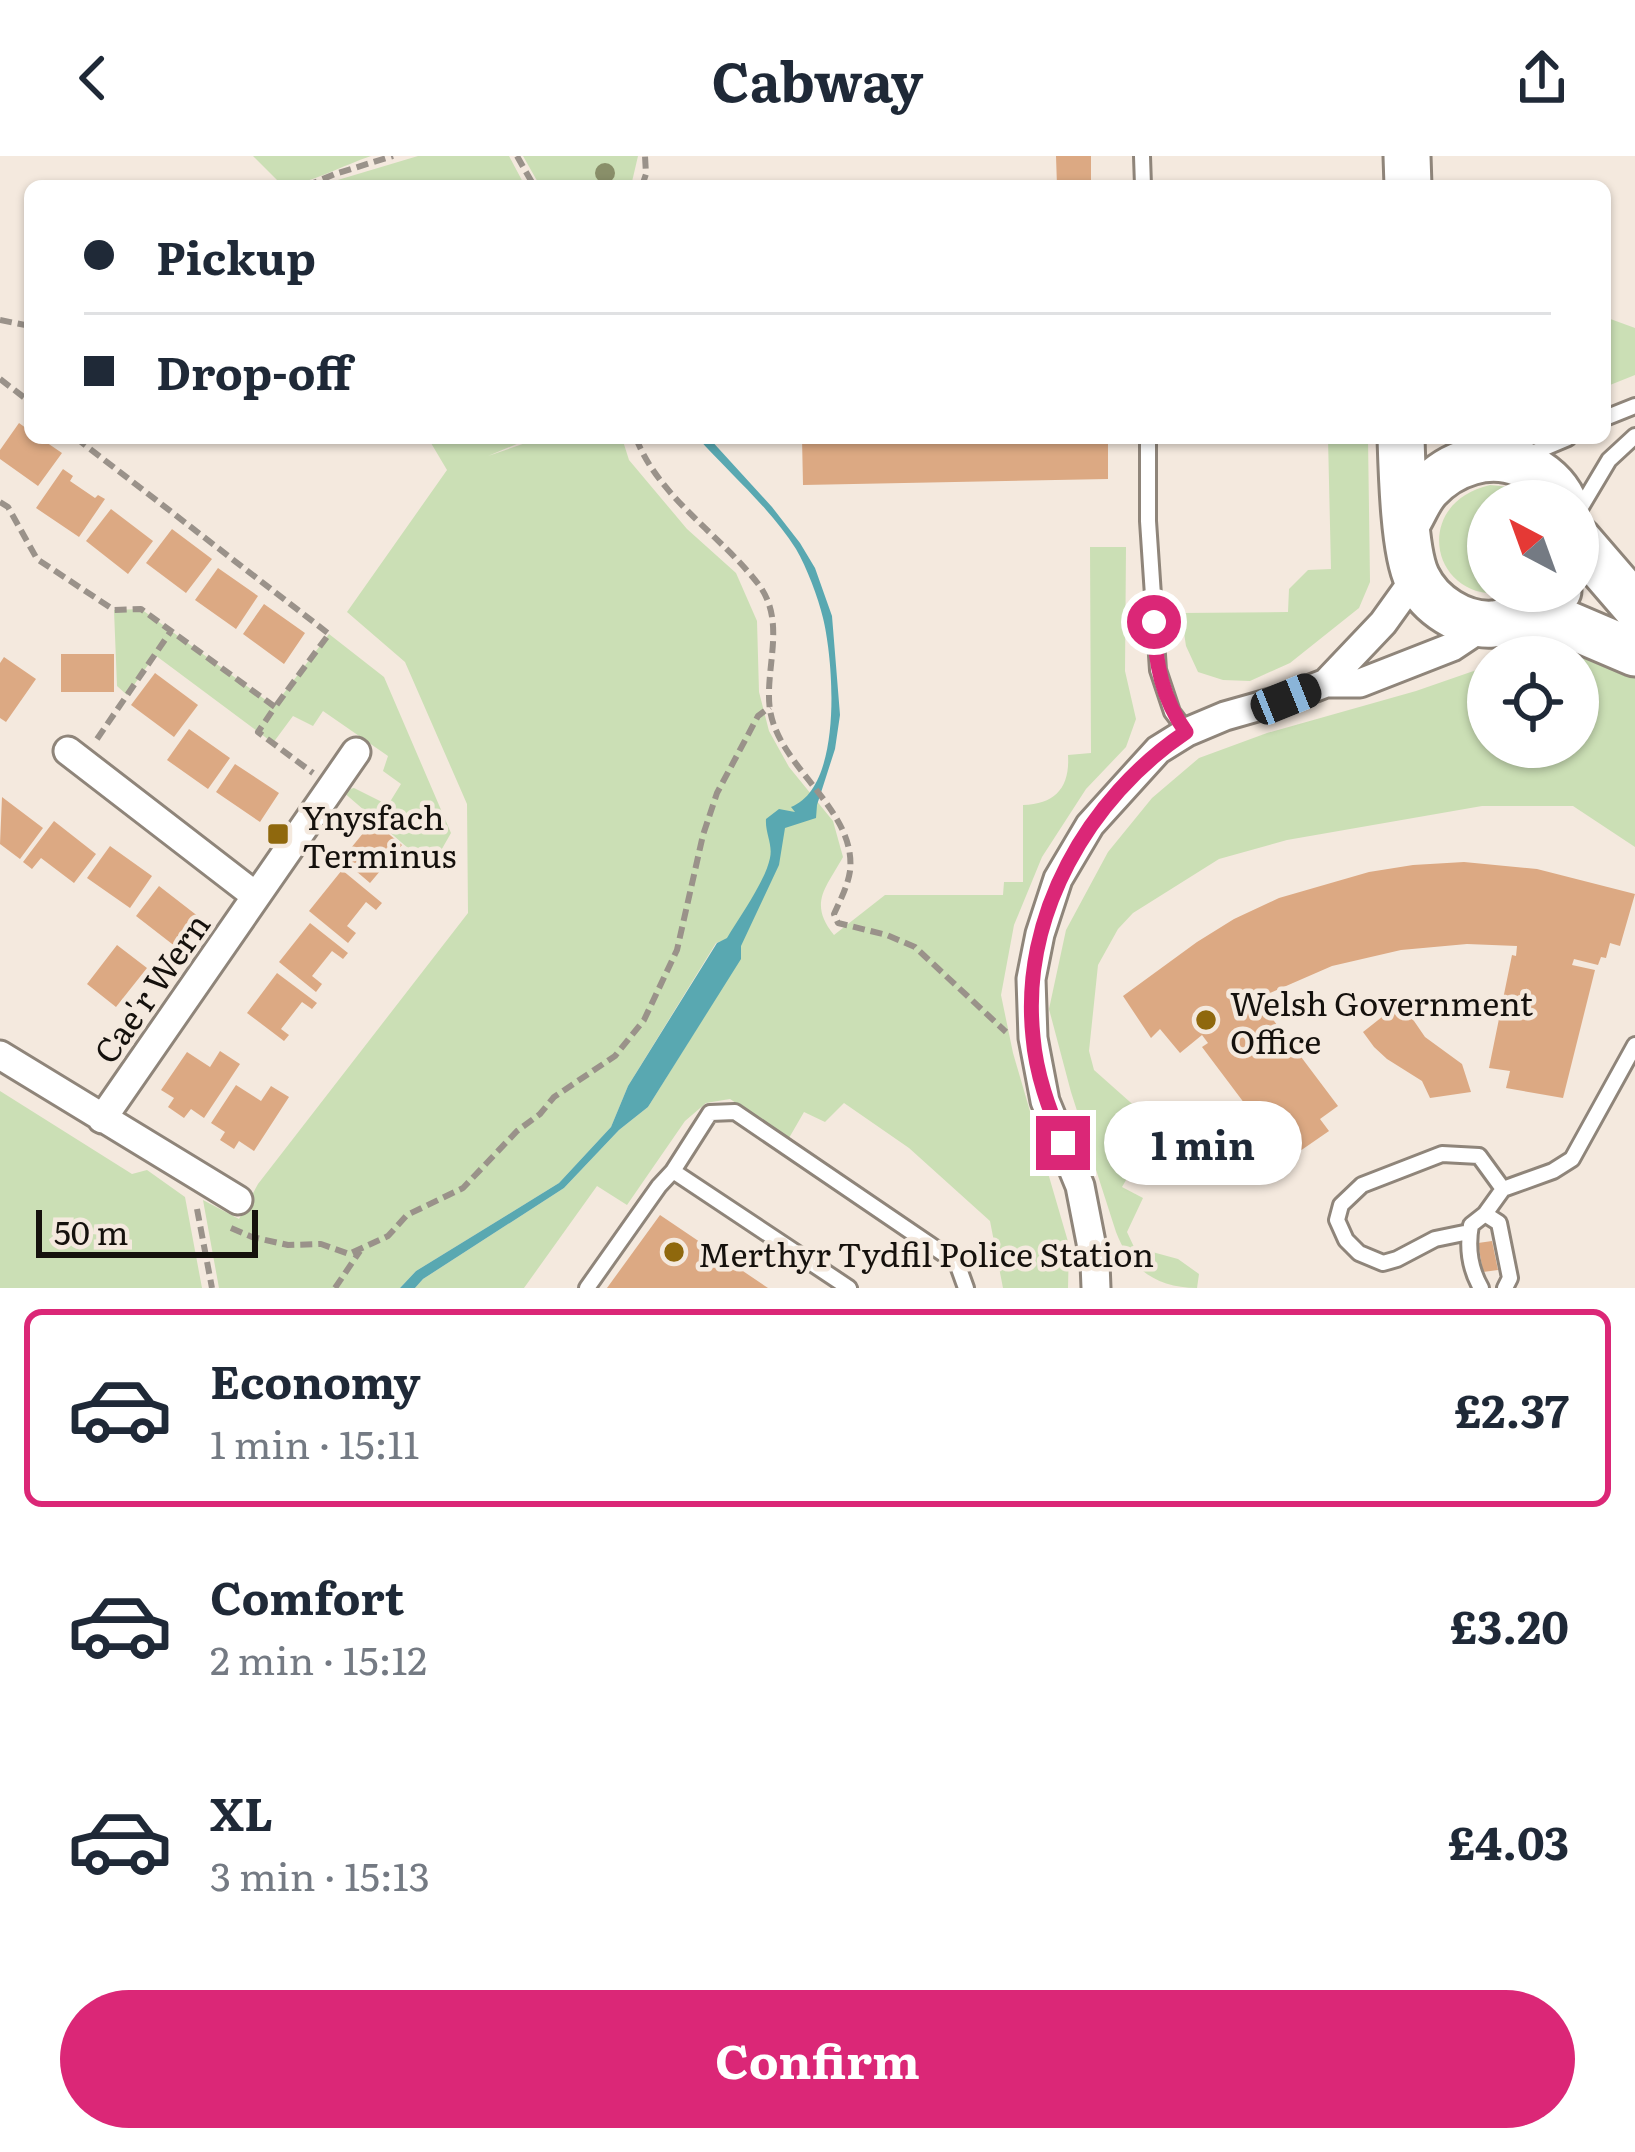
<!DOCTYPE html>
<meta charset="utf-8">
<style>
body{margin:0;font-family:Literata,serif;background:#f6f6f7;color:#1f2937;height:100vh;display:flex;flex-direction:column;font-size:45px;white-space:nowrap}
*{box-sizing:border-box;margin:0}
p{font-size:39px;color:#747a83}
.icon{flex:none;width:66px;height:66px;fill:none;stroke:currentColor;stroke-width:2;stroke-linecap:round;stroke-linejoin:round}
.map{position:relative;height:1132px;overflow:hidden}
.side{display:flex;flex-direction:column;background:#fff;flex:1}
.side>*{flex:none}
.top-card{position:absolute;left:24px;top:24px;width:1587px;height:264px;border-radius:18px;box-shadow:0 3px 9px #0004;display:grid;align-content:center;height:264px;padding:0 60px;background:#fff}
.needle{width:78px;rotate:319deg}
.controls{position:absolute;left:1467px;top:324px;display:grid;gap:24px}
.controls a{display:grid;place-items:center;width:132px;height:132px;border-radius:50%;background:#fff;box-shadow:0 3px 9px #0004;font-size:60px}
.scale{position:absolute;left:36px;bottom:30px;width:222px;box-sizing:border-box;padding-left:12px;border:6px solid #15110d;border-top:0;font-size:33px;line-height:42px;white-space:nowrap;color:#15110d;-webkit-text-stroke:9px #f4e9de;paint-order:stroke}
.end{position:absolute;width:54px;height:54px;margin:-27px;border:15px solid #db2777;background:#fff;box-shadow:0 0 0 6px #fff}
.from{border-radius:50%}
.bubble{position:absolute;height:84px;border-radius:42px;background:#fff;box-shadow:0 3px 9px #0004;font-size:39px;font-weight:700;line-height:84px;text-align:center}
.car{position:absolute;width:36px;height:72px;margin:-36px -18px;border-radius:15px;box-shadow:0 0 9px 3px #0007;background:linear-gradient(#222 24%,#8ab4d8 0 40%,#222 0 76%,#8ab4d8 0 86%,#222 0)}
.top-card b{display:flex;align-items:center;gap:42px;height:114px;font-size:45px}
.top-card b+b{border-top:3px solid #e0e1e3}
.top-card i{width:30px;height:30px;background:#1f2937}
ul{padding:21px 0 0;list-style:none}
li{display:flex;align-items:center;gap:36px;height:198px;margin:0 24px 18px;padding:0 36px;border:6px solid transparent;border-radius:18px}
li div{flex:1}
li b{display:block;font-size:45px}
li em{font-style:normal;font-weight:700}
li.current{border-color:#db2777}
li>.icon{width:108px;height:108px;stroke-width:1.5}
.primary-button{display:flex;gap:24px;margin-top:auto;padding:24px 60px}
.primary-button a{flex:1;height:138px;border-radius:72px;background:#db2777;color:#fff;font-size:48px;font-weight:700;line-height:138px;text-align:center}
header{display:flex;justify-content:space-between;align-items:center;height:156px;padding:0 60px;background:#fff;font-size:54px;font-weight:700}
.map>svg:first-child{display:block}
.green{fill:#cbdfb5}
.water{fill:#59a8b1}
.building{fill:#dca983}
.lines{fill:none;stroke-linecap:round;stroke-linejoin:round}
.lane-casing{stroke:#8f857a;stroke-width:20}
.street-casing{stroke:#8f857a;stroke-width:33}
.primary-casing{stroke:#8f857a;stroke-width:51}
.path{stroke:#9a928a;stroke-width:6;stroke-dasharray:12 6;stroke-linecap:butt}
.lane{stroke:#fff;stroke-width:14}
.street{stroke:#fff;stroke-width:27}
.primary{stroke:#fff;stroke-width:45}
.tree{fill:#898f69}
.route{stroke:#db2777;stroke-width:15}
.poi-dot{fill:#8f680d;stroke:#f4e9de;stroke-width:4.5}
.labels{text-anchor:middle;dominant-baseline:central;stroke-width:9;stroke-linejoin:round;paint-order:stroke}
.poi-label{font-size:33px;fill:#15110d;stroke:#f4e9de;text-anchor:start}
.street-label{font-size:33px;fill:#15110d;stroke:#f4e9de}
</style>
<header><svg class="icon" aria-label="back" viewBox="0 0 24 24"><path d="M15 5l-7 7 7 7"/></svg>Cabway<svg class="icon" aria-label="share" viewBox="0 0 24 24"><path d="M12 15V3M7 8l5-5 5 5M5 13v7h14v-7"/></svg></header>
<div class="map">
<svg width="1635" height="1132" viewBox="0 0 1635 1132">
<rect width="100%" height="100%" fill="#f4e9de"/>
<!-- green -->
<path class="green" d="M253 0H371C346 8 307 29 283 30Z
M418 0H509L525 30 321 29Z
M523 0H638L631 30H540Z
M1605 161 1635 172V219L1605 231Z
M428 282H531L488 300 540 282H622L629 304 687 373 736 417 757 465 759 536 769 575 789 611 833 665 843 701C826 732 808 747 834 779L885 739H1003L1004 726H1023V649C1056 648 1070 631 1068 599L1091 597 1090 391H1126L1125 515 1136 563 1126 591 1086 633 1042 701 1014 769 1001 839 1013 897 1069 1089 1068 1132H1003L990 1065 909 992 844 947 825 966 804 956 789 982 730 943 706 947 685 965 627 1049 597 1030 524 1132H415L423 1123 564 1032 619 974 648 951 740 803 727 783 716 787 628 930 611 971 559 1027 416 1115 400 1132H219L203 1044 239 1063 258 1028 468 757 467 648 405 506 347 456 447 314Z
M1328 282H1368L1370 426 1359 452 1290 507 1250 525 1223 524 1198 516 1186 490 1181 457 1288 456 1289 433 1308 414 1331 413Z
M1490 329C1507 330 1519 333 1531 345H1488V435H1514C1433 455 1407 348 1490 329Z
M141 453 274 550 329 478 384 521 451 677 431 712 342 635 354 632 388 649 401 628 383 615 388 600 323 555 313 570 293 560 273 587 155 499 127 539 117 530 114 454Z
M1596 497 1635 520V691L1573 650H1482L1287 684 1219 703 1133 757 1118 773 1098 809 1089 895 1094 914 1157 970 1122 1031 1143 1042 1127 1076 1134 1091 1178 1103 1199 1118 1197 1132C1157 1132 1130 1113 1116 1076L1071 936 1049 853 1066 774 1108 696 1152 642 1199 602 1267 577 1416 535 1488 510V591H1578V501H1515L1570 498 1592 504Z
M0 935 132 1018 147 1014 185 1041 202 1132H0Z"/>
<!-- water -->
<path class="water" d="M698 282H709L772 351 800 387 815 412 832 460 840 559 835 593 817 649 816 662 785 672 779 709 741 790V803L648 951 619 974 564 1032 423 1123 415 1132H400L416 1115 559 1027 611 971 628 930 717 787 727 782C740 760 765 726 770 702 773 688 765 677 766 663L779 653 795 656 791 651C843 631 834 507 823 462 818 441 807 412 796 393 771 353 730 318 698 282Z"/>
<!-- building -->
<path class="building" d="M1056 0H1091V30H1057Z
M19 267 30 275V282H40L62 297 38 330 0 303V294Z
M802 282H1108V323L803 329Z
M63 313 73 320 70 325 95 342 98 339 105 343 79 381 36 352Z
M111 353 153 385 128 418 86 385Z
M172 373 212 403 186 437 146 407Z
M218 412 258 440 236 473 195 444Z
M264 448 305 477 284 508 243 478Z
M61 498H114V536H61Z
M4 501 36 523 6 566 0 562V507Z
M155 517 198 549 174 581 131 549Z
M189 573 230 602 208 633 167 604Z
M235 608 279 637 260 666 216 636Z
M2 641 43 672 20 703 0 688Z
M54 665 96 698 74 727 41 702 32 713 23 706Z
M373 665 402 689 370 727 342 703Z
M110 690 152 720 130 752 87 722Z
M1464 706 1537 713 1635 738 1620 790 1610 787 1606 802 1601 801 1598 809 1574 803 1572 809 1595 814 1563 942 1506 932 1510 915 1489 912 1512 799 1516 800 1517 790 1467 788 1401 794 1332 810 1249 846 1255 854 1262 849 1338 950 1320 963 1329 975 1287 1004 1202 891 1208 887 1202 879 1180 897 1160 873 1151 882 1123 840 1197 786 1234 763 1279 742 1369 716 1413 709Z
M342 714 382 747 376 754 366 746 347 770 356 777 348 787 309 755Z
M159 730 199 761 176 791 136 760Z
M310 767 348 797 343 803 332 795 312 820 322 828 316 836 279 806Z
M117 789 147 812 116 851 87 828Z
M277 817 317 847 312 853 302 846 281 873 289 879 284 885 247 857Z
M1401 846 1425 881 1462 908 1471 936 1430 942 1422 925 1387 903 1374 891 1363 876Z
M220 895 240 908 204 962 191 953 184 962 168 951 174 942 161 934 187 896 210 911Z
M236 929 261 945 271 930 289 941 254 995 239 985 234 993 220 984 225 976 211 967Z
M660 1059 768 1132H607Z
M1492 1085 1498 1114 1483 1116 1478 1087Z"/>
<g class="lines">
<!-- lane casing -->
<g class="lane-casing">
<path id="lane" d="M1142 0 1143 30
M1605 262 1635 250
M1148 282V365L1158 514 1172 556 1187 576
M1530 298 1568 282
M1578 356 1609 304 1635 280
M1485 1058 1503 1033 1553 1015 1572 1003 1635 889
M1469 1076 1435 1083 1397 1103 1383 1107 1359 1097 1346 1084 1337 1064 1341 1049 1362 1029 1442 998 1479 1000 1503 1033
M587 1132 659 1030 673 1015
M849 1132 673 1015 710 957 735 956 957 1107 966 1132
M1481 1132C1470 1113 1467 1091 1471 1069L1485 1058 1499 1067 1510 1122 1505 1132"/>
</g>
<!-- street casing -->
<g class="street-casing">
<path id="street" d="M1326 527 1383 467 1416 421
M68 595 256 740
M0 899 238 1044
M102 963 356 596
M1096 1132 1095 1107 1080 1030 1045 945 1033 882 1031 823 1040 778 1058 723 1090 669 1158 594 1187 576 1225 560 1285 543 1326 527H1360L1452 491 1485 469"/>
</g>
<!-- primary casing -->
<g class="primary-casing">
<path id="primary" d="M1407 0 1408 30
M1401 282C1402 314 1404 396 1417 422 1430 449 1462 470 1493 468 1521 465 1540 456 1558 435
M1408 365C1414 355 1419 342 1427 333 1451 307 1489 294 1522 308 1539 316 1555 328 1563 345
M1578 384 1635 450
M1531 459 1567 468 1635 497"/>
</g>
<!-- path -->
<path class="path" d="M517 0 534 30
M306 30 335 18 393 0
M642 30 646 18 645 0
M0 164 30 170
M0 223 30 246
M76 282 329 478 275 551
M636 282C659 342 721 379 759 429 787 467 764 513 770 554 779 612 857 654 850 715 848 729 840 745 834 758L838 767 887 779 915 791 1006 876
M0 346 8 351 37 403 114 454 141 453 275 551 258 576 313 617
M97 583 171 475
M197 1053 212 1132
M231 1072 252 1081 288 1089 321 1088 349 1098 388 1080 407 1059 463 1032 517 975 540 958 554 941 615 900 644 864 677 794 703 679 717 637 758 560 770 551
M335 1132 360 1095"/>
<!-- lane -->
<use href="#lane" class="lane"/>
<!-- street -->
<use href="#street" class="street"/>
<!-- primary -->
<use href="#primary" class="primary"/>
</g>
<!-- trees -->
<circle class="tree" cx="605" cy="17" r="10"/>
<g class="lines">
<!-- route -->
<path class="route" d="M1063 987C1049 953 1036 918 1033 881 1020 760 1088 642 1186 576 1162 543 1155 506 1154 466"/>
</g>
<!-- markers -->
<g class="poi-dot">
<rect x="266" y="666" width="24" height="24" rx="6"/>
<circle cx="1206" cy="864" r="12"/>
<circle cx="674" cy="1096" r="12"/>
</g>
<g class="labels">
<!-- poi labels -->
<g class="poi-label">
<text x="302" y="659">Ynysfach<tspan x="302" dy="38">Terminus</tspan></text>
<text x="1230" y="845">Welsh Government<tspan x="1230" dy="38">Office</tspan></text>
<text x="698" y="1096">Merthyr Tydfil Police Station</text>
</g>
<!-- street labels -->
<g class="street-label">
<text transform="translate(150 831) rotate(-55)">Cae'r Wern</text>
</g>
</g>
</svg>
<div class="controls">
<a><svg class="needle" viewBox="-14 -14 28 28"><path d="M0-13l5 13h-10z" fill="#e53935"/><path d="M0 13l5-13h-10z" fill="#747a83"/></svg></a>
<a><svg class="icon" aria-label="locate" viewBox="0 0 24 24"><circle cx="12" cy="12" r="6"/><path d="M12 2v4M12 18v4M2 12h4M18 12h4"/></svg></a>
</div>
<div class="scale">50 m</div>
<i class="end from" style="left:1154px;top:466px"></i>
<i class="end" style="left:1063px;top:987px"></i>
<div class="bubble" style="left:1104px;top:945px;width:198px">1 min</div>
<i class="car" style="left:1286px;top:543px;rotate:68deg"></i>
<div class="top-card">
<b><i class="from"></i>Pickup</b>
<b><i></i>Drop-off</b>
</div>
</div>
<section class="side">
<ul>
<li class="current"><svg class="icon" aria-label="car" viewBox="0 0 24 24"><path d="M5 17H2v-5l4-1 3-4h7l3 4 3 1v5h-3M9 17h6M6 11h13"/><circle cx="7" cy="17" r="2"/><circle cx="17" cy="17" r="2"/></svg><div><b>Economy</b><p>1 min · 15:11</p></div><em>£2.37</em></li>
<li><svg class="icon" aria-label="car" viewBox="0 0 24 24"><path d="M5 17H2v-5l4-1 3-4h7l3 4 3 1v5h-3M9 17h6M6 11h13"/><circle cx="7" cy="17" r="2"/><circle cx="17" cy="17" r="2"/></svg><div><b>Comfort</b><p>2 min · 15:12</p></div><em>£3.20</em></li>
<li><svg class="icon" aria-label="car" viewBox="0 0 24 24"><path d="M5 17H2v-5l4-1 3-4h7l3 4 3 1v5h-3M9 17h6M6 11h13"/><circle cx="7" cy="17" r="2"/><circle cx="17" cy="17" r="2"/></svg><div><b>XL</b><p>3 min · 15:13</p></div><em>£4.03</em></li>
</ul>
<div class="primary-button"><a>Confirm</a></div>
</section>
